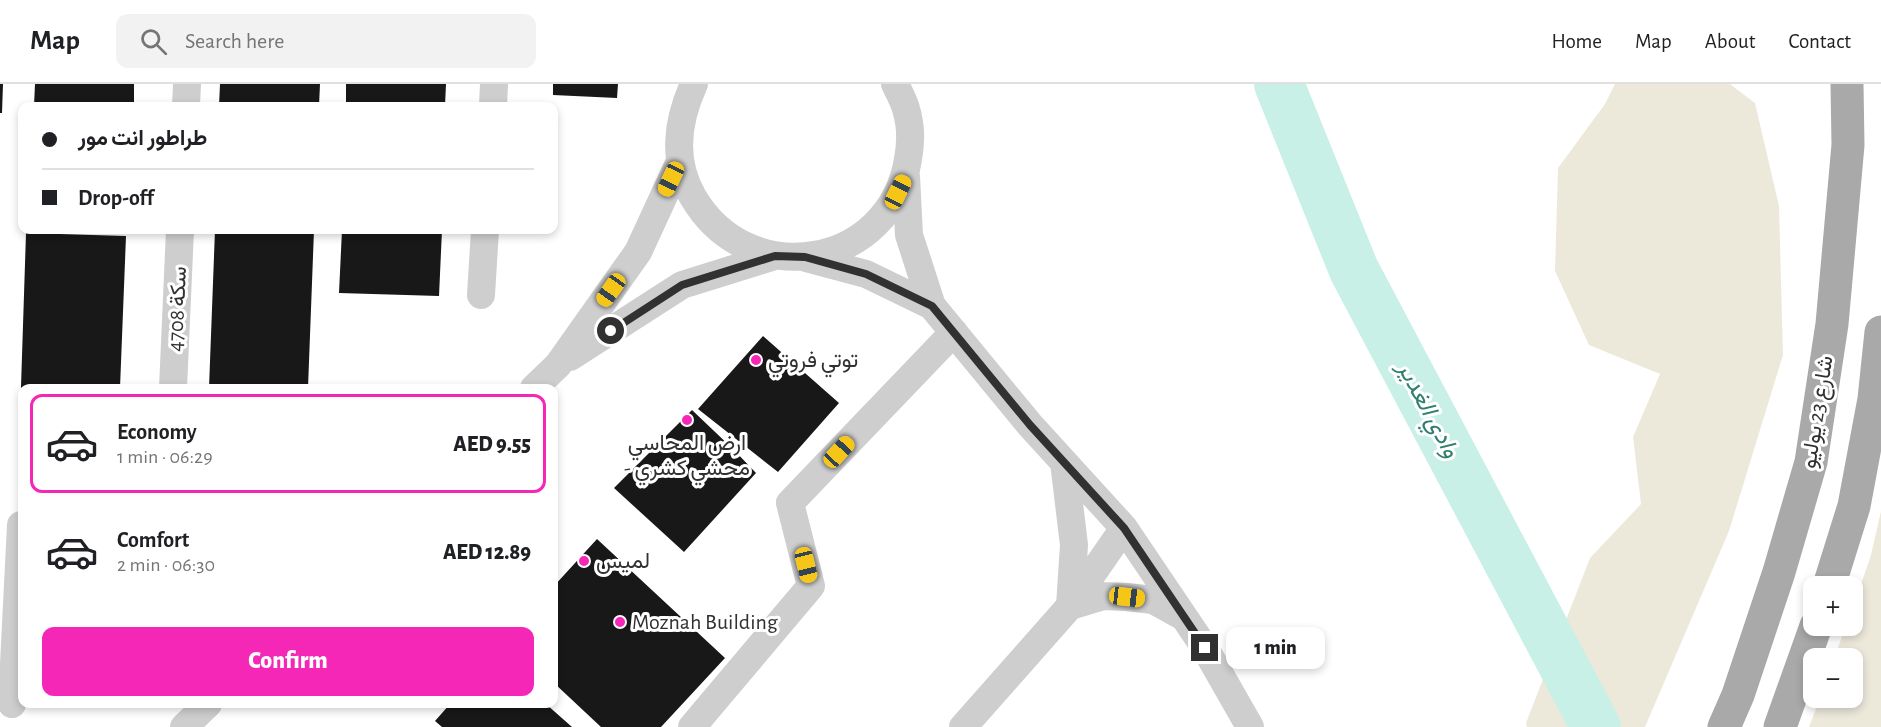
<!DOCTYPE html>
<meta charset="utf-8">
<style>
body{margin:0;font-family:"Alegreya Sans",Vazirmatn,sans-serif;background:#f2f2f2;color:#202124;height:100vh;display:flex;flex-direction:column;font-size:22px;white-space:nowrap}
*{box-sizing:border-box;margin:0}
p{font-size:20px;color:#757577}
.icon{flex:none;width:33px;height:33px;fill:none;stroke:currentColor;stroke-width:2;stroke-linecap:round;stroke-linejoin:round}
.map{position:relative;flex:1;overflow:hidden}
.side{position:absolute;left:18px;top:300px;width:540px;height:324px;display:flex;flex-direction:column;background:#fff;border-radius:12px;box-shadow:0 3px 9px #0003}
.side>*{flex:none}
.banner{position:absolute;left:18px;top:18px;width:540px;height:132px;border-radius:12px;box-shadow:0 3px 9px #0003;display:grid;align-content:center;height:132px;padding:0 24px;background:#fff}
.fabs{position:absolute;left:1803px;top:492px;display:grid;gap:12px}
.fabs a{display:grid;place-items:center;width:60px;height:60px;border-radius:12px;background:#fff;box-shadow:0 3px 9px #0003;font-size:30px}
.end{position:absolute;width:27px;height:27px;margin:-14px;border:8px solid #313131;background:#fff;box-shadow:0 0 0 3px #fff}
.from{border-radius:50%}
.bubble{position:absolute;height:42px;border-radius:12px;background:#fff;box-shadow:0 3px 9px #0003;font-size:20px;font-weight:800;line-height:42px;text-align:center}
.car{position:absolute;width:18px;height:36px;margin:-18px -9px;border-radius:8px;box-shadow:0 0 4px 2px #0007;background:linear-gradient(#f5c518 24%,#345 0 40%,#f5c518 0 76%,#345 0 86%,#f5c518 0)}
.banner b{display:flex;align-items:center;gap:21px;height:57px;font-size:22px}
.banner b+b{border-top:2px solid #e0e0e0}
.banner i{width:15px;height:15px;background:#202124}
ul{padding:10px 0 0;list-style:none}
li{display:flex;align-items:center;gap:18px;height:99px;margin:0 12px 9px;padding:0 12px;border:3px solid transparent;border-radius:12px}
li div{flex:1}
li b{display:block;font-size:22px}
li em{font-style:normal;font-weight:800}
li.current{border-color:#f427b6}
li>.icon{width:54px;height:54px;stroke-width:1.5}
.button{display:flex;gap:12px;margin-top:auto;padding:12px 24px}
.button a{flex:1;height:69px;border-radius:12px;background:#f427b6;color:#fff;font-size:24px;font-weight:800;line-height:69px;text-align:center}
header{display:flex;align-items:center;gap:36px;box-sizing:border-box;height:84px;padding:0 30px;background:#fff;border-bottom:2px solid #e0e0e0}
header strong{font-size:28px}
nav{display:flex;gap:33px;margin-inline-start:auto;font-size:21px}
.search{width:420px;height:54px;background:#f2f2f2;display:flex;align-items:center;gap:15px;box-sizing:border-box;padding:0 21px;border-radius:12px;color:#757577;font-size:22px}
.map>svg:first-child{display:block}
.green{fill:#ece9db}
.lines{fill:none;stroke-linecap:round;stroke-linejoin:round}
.river{stroke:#c9f0e6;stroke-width:50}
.building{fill:#181818}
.minor{stroke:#cecece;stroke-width:28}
.major{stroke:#a9a9a9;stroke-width:33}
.route{stroke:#313131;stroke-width:8}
.poi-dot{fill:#f427b6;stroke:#fff;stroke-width:2}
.labels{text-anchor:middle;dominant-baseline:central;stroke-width:6;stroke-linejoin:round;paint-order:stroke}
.street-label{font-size:22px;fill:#313131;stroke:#fff}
.poi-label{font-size:22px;fill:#313131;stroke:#fff;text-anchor:start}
.water-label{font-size:24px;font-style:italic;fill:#2f7f6c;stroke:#fff}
</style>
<header>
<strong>Map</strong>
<div class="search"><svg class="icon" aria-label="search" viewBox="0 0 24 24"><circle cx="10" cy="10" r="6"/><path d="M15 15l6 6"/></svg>Search here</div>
<nav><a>Home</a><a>Map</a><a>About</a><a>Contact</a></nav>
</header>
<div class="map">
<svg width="1881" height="643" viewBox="0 0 1881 643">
<rect width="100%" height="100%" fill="#fff"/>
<!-- green -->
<path class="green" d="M1615 0H1730L1755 19 1779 122 1783 271 1729 447 1645 643H1527L1526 639 1590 474 1641 420 1633 353 1660 290 1589 261 1555 187 1558 84 1605 20Z
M1881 427V643H1809L1820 614H1852V574H1834L1846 542H1852L1853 524 1871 471Z"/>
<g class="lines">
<!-- river -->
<path class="river" d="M1279 0 1354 186 1596 643"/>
</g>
<!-- building -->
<path class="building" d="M0 0H3L2 29H0Z
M35 0H134V22H34Z
M220 0H320L319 22H219Z
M346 0H446L445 22H346Z
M553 0H618L617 14 553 11Z
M73 146H126V149L73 147Z
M215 146H314L308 304H209Z
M342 146H442L439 212 339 209Z
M26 149 126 152 120 304H22V396L18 395Z
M763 252 839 319 778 388 698 325Z
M692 326 734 366 756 389 684 468 614 404Z
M597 455 725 574 661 643H601L554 599V502Z
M450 620H546L572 643H442L435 637Z"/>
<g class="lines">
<!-- minor -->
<path class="minor" d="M694 0C677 37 672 77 693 113 749 209 891 184 908 75 911 59 911 41 906 25 904 17 899 8 895 0
M186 22 187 0
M493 22 494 0
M906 92 909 151 932 222 1030 341 1124 444 1205 564 1250 643
M806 174 866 190 932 222
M481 211 485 146
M570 273 682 201 775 172
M173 304 180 146
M534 304 558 281 638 168 680 77
M1064 378 1074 461 1070 522 1103 512 1127 513 1153 516 1182 532
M12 620 21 441
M184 643 208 620
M692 643 811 502 790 419 954 248
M963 643 1070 522 1124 444"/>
<!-- major -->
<path class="major" d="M1829 502 1854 422 1874 315 1881 248
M1724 643 1738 611 1779 488 1811 378 1832 240 1848 61 1847 0
M1780 643 1816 542"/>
</g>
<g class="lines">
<!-- route -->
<path class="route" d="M611 247 682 201 775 172 805 173 866 190 932 222 1030 341 1124 444 1205 564"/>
</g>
<!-- markers -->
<g class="poi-dot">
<circle cx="756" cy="276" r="6"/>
<circle cx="687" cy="336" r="6"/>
<circle cx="584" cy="477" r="6"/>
<circle cx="620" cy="538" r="6"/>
</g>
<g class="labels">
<!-- street labels -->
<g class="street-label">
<text transform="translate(177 225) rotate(-87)">سكة 4708</text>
<text transform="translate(1817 328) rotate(-81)">شارع 23 يوليو</text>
</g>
<!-- poi labels -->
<g class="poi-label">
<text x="768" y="276">توتي فروتي</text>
<text x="687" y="359" text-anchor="middle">ارض المحاسي<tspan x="687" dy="25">- محشي كشري</tspan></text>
<text x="596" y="477">لميس</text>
<text x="632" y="538">Moznah Building</text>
</g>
<!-- water labels -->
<g class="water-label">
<text transform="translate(1428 326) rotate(62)">وادي الغدير</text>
</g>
</g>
</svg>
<div class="fabs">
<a>+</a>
<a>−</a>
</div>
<i class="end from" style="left:611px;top:247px"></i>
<i class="end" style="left:1205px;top:564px"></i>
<div class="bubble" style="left:1226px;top:543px;width:99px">1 min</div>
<i class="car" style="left:671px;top:95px;rotate:205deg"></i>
<i class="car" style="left:898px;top:108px;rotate:26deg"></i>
<i class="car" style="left:611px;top:206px;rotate:215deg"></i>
<i class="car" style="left:839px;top:368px;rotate:43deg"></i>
<i class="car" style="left:806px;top:481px;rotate:166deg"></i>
<i class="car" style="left:1127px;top:513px;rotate:97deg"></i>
<div class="banner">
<b><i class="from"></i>طراطور انت مور</b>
<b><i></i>Drop-off</b>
</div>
<section class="side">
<ul>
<li class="current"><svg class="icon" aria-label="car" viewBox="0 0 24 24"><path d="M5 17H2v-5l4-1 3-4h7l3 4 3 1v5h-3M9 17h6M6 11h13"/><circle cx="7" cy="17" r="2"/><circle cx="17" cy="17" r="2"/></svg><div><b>Economy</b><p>1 min · 06:29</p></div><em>AED 9.55</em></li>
<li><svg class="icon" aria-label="car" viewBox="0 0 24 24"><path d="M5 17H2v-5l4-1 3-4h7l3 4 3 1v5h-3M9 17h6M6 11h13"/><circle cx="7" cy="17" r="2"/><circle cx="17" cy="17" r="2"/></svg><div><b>Comfort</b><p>2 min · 06:30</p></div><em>AED 12.89</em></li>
</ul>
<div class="button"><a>Confirm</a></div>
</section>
</div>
